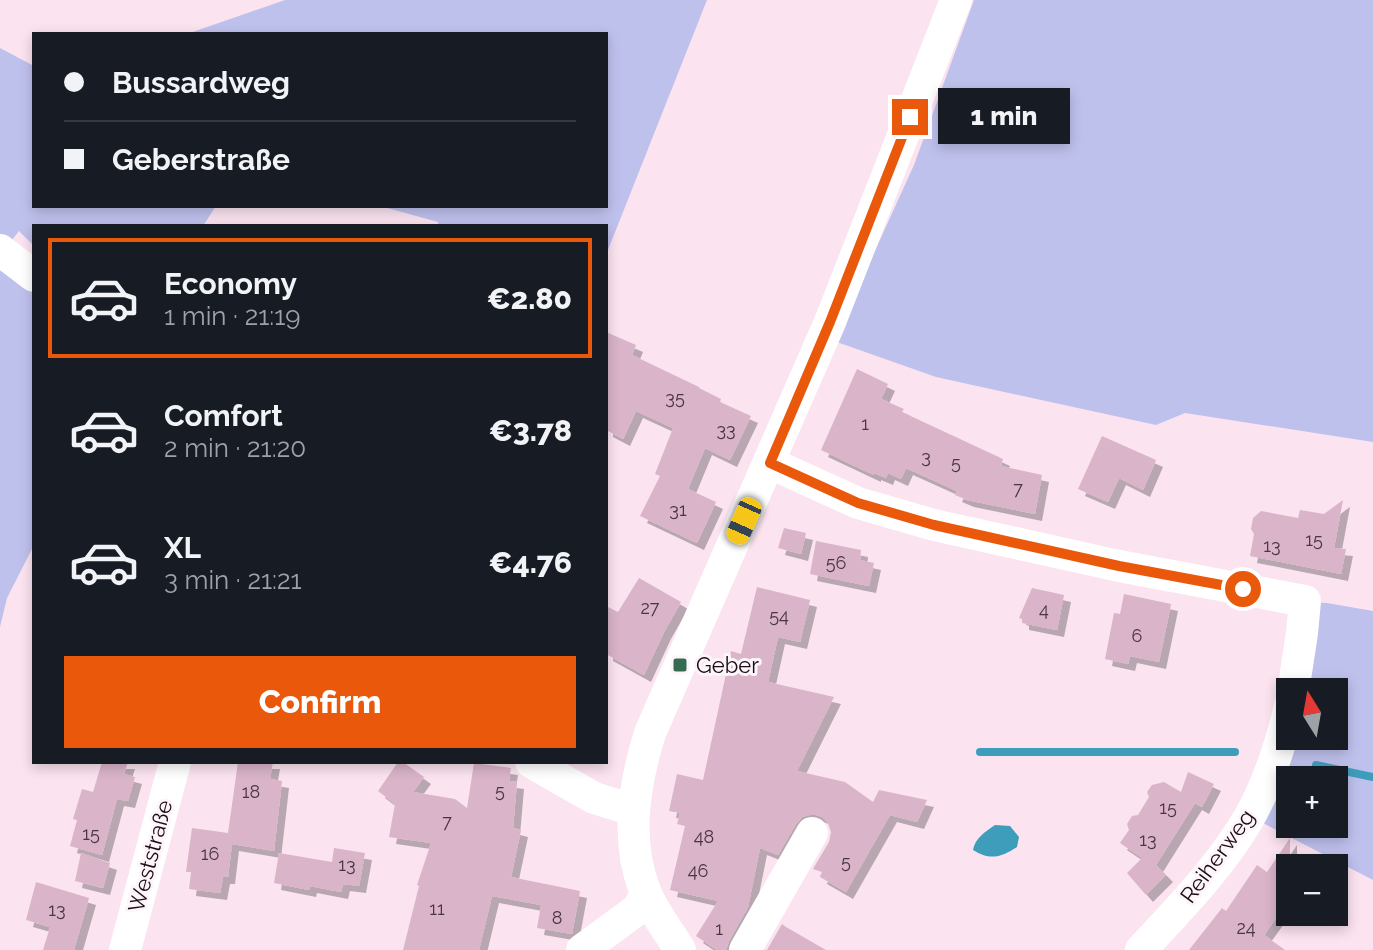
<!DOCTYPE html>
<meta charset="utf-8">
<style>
body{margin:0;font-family:Raleway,sans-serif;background:#242831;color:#f1f3f6;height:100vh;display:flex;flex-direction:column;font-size:30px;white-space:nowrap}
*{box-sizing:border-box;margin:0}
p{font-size:26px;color:#9ea1a6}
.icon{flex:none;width:44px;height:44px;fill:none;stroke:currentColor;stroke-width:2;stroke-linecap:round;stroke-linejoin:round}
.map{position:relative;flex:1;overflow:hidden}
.drawer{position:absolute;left:32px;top:224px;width:576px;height:540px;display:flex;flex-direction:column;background:#171b24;border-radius:0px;box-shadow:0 4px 12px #0003}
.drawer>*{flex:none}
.banner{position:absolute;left:32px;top:32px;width:576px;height:176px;border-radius:0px;box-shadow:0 4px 12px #0003;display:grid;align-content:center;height:176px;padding:0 32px;background:#171b24}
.needle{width:52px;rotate:349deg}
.controls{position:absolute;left:1276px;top:678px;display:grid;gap:16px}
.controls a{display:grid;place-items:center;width:72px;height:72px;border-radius:0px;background:#171b24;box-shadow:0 4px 12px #0003;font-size:40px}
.end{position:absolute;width:36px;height:36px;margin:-18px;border:10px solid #ea580c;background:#fff;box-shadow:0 0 0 4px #fff}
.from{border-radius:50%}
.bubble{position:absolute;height:56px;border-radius:0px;background:#171b24;box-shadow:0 4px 12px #0003;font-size:26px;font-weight:800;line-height:56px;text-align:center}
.car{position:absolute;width:24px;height:48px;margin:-24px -12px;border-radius:10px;box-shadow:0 0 6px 2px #0007;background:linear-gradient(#f5c518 24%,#345 0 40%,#f5c518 0 76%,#345 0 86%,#f5c518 0)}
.banner b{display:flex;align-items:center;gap:28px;height:76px;font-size:30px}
.banner b+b{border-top:2px solid #363941}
.banner i{width:20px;height:20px;background:#f1f3f6}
ul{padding:14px 0 0;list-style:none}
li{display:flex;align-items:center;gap:24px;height:120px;margin:0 16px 12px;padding:0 16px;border:4px solid transparent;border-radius:0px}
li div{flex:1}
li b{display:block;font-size:30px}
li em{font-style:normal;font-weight:800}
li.selected{border-color:#ea580c}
li>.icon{width:72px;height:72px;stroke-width:1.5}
.cta{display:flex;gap:16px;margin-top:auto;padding:16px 32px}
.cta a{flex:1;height:92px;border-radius:0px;background:#ea580c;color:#fff;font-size:32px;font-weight:800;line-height:92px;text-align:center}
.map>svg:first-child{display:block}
.green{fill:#bfc1ed;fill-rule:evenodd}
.water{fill:#3f9dbc}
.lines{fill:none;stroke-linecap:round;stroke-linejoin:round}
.stream{stroke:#3f9dbc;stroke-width:8}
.building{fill:#dab4c9;filter:url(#shadow)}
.minor{stroke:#fff;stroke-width:32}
.route{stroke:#ea580c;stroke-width:10}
.poi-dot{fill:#336b53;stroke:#fdf5fa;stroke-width:3}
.labels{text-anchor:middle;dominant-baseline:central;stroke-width:6;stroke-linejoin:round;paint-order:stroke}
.number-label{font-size:18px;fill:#493641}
.poi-label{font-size:22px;fill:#190c14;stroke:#fdf5fa;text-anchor:start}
.street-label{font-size:22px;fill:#190c14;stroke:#fdf5fa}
</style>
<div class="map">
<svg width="1373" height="950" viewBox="0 0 1373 950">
<defs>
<filter id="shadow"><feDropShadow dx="7" dy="7" stdDeviation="0" flood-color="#0004"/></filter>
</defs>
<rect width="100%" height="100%" fill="#fbe3f0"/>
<!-- green -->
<path class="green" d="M285 0H707L606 255V226H438V222L380 206H606V34H187Z
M974 0H1373V442L1185 413 1156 425 936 377 834 341 914 165Z
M0 48 34 66V206H216L203 226H34V246L19 231 12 240 0 234Z
M0 268 34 288V545L7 598 0 627Z
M1306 602 1327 603 1373 611V880L1263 823 1290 736H1334V692H1294ZM1290 780H1334V824H1290Z"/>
<!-- water -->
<path class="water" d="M995 825 1010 826 1019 837 1017 847C1002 857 990 861 973 850 975 838 985 832 995 825Z"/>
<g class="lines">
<!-- stream -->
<path class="stream" d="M980 752H1235
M1316 765 1373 777"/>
</g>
<!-- building -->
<path class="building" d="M606 332 636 345 632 355 699 387V388L721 399 720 402 751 416 730 460 705 448 688 489 716 502 697 543 640 516 660 476 655 474 673 428 636 411 623 439 606 430Z
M857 369 888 384 881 399 904 409 902 412 1003 459 1001 466 1042 475 1035 514 967 500 955 495 957 491 906 468 901 479 888 473 886 478 874 473V475L821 450Z
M1102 436 1156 460 1143 490 1119 478 1108 502 1078 489Z
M1343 500 1334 548 1346 549 1341 574 1250 556 1254 534 1251 529 1253 518 1261 511 1298 518 1300 510 1324 514Z
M784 528 806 533 801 554 778 548Z
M816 541 861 550 860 560 874 563 869 586 810 574Z
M639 578 681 602 664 632 644 675 606 654V606L618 612Z
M757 587 810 600 800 642 778 637 768 682 834 697 797 771 845 782 873 802 879 790 927 800 917 822 890 815 846 892 820 877 822 872 813 869 829 842 831 832 828 823 822 817 813 814 802 817 796 824 778 855 760 848 748 907 729 941 726 950H717L696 936 718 901 670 890 685 826 677 824 680 813 669 811 677 774 703 780 731 651 741 654Z
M1032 588 1064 595 1057 630 1022 623V619L1019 618Z
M1124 594 1171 604 1159 662 1130 656 1128 664 1105 659 1114 613 1120 614Z
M102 762H128L124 774 135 777 128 801 117 799 102 855 70 846 77 820 73 819 82 789 93 792Z
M238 762H273L270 779 282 781 274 851 232 844 228 877H223L220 893 189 889 191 872H186L192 828 228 833Z
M398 762H403L424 777 413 792 455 799 467 808 474 763 511 768 509 781 517 782 513 828 521 830 511 877 580 891 572 934 537 928 541 905 492 896 479 950H403L419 886 417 885 431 843 389 837 395 804 378 791Z
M1188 772 1214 784 1202 807 1195 803 1156 865 1166 875 1146 895 1127 873 1142 858 1120 843 1129 830 1127 824 1132 816 1138 815 1149 797 1147 792 1152 785 1164 782 1181 792Z
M1290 838V899L1264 935 1285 950H1189L1222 908 1226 911 1257 865 1267 872Z
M334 848 365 853 359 886 343 884 341 892 310 886 309 890 274 883 279 853 332 862Z
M81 853 110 863 103 888 75 881Z
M36 882 89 898 74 950H43L50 927 26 920Z
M782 924 786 927 826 950H767Z"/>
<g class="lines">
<!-- minor -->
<path class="minor" d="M0 250 34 276
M770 463 858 503 934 525 1119 566 1305 601 1302 633 1293 692
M531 762 594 798 633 810
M125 950 175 762
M582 950 638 909 646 893
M680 950C669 931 653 912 645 891 625 839 634 785 650 733L830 322 956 0
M745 950 812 833
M1141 950C1180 908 1222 865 1250 816 1269 782 1281 744 1290 706"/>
</g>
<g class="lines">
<!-- route -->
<path class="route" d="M910 117 830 322 770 463 858 503 934 525 1119 566 1243 589"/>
</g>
<!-- markers -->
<rect class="poi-dot" x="672" y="657" width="16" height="16" rx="4"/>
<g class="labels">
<!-- number labels -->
<g class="number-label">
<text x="675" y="397">35</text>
<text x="865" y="423">1</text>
<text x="726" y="429">33</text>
<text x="926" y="456">3</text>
<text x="956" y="462">5</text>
<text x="1018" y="488">7</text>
<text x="678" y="509">31</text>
<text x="1314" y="539">15</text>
<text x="1272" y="545">13</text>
<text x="836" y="562">56</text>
<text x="650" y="607">27</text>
<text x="1044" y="609">4</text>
<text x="779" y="615">54</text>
<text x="1137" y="635">6</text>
<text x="500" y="790">5</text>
<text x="251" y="791">18</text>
<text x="1168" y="807">15</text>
<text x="447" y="821">7</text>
<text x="91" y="833">15</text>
<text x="704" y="836">48</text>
<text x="1148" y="839">13</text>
<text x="210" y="853">16</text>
<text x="846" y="861">5</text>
<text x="347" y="864">13</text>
<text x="698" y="870">46</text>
<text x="437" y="908">11</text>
<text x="57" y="909">13</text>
<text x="557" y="917">8</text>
<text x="1246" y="927">24</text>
<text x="719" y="928">1</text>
</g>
<!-- poi labels -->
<g class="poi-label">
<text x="696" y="665">Geber</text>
</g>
<!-- street labels -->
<g class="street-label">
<text transform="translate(150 856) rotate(-75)">Weststraße</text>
<text transform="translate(1217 856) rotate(-54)">Reiherweg</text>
</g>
</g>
</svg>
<div class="controls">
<a><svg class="needle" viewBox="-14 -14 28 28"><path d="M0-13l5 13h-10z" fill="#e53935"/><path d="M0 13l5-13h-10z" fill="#9ea1a6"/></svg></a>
<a>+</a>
<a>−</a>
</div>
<i class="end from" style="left:1243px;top:589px"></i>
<i class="end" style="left:910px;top:117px"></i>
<div class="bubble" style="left:938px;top:88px;width:132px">1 min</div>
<i class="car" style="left:744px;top:521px;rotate:204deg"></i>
<div class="banner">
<b><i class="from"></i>Bussardweg</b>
<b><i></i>Geberstraße</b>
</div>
<section class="drawer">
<ul>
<li class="selected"><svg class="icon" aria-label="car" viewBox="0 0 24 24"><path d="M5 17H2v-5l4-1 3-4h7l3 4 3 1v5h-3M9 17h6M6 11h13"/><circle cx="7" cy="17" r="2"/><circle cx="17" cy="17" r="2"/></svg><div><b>Economy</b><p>1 min · 21:19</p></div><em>€2.80</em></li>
<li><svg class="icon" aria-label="car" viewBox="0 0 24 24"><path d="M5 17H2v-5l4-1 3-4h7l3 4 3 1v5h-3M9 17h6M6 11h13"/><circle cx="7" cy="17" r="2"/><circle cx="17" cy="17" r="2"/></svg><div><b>Comfort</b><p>2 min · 21:20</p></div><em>€3.78</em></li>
<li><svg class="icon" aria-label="car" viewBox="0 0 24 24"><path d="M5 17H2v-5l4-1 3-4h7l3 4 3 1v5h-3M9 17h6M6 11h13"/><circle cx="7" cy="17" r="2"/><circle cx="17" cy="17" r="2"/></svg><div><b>XL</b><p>3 min · 21:21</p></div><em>€4.76</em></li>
</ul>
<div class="cta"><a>Confirm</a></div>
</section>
</div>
